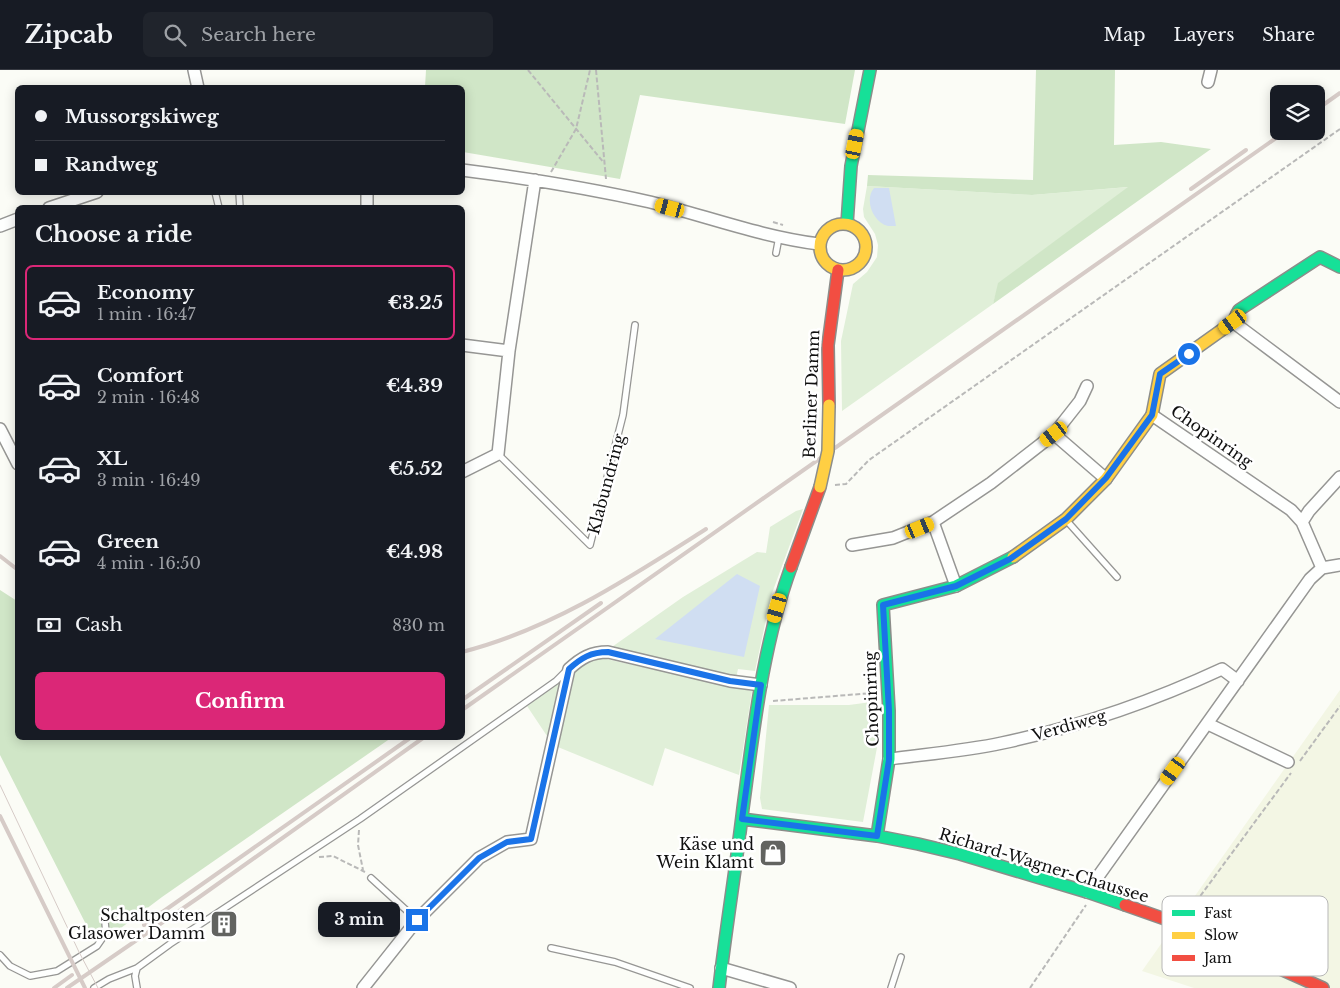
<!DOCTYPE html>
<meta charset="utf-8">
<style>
body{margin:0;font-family:"Libre Baskerville",serif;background:#20242c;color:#f1f3f6;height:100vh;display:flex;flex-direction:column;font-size:19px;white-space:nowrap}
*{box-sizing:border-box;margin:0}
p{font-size:16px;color:#9ea1a6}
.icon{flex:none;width:28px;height:28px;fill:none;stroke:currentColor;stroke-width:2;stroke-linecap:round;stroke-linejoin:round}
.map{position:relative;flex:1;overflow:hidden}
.sheet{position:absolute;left:15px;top:135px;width:450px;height:535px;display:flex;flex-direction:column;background:#171b24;border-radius:8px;box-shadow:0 2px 12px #0003}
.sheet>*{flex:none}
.hud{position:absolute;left:15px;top:15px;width:450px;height:110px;border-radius:8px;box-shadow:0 2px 12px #0003;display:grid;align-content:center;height:110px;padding:0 20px;background:#171b24}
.buttons{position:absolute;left:1270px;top:15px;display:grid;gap:10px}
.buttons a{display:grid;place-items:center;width:55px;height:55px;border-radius:8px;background:#171b24;box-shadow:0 2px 12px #0003;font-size:25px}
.end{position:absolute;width:22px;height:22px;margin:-11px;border:6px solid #1a73e8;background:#fff;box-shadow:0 0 0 2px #fff}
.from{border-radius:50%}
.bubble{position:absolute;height:35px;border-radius:8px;background:#171b24;box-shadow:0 2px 12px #0003;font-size:16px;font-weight:700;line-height:35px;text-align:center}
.car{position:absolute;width:15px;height:30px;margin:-15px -8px;border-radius:6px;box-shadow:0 0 4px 1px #0007;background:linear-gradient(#f5c518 24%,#345 0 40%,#f5c518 0 76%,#345 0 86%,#f5c518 0)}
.hud b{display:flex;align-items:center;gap:18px;height:48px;font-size:19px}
.hud b+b{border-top:1px solid #363941}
.hud i{width:12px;height:12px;background:#f1f3f6}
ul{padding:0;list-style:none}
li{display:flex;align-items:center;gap:15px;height:75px;margin:0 10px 8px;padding:0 10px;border:2px solid transparent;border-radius:8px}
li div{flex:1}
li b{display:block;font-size:19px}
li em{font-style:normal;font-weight:700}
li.active{border-color:#db2777}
li>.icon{width:45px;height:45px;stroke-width:1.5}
h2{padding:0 20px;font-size:22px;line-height:60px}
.pay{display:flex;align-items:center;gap:12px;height:55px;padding:0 20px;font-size:19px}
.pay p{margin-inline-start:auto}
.cta{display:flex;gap:10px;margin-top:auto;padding:10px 20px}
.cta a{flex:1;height:58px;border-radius:8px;background:#db2777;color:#fff;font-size:20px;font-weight:700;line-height:58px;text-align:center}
header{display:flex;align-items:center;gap:30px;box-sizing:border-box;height:70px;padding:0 25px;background:#171b24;border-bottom:1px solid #363941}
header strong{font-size:24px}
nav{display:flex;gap:28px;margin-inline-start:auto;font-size:18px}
.search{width:350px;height:45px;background:#20242c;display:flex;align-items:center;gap:12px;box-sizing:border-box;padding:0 18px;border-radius:8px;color:#9ea1a6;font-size:19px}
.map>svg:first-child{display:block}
.farmland{fill:#f3f6e4}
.green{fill:#e0efd8}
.forest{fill:#d0e6c7}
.water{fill:#d0def2}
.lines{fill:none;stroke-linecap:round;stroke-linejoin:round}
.lane-casing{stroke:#969694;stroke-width:8}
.street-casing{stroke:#969694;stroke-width:14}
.fast-casing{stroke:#8c8d8a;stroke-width:14}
.slow-casing{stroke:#8c8d8a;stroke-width:14}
.jam-casing{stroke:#8c8d8a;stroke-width:14}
.path{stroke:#b9b9b8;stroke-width:2;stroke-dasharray:5 2.5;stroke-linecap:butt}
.lane{stroke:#fefffe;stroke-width:5.5}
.street{stroke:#fefffe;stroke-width:11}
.fast{stroke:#16e098;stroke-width:11}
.slow{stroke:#ffcf43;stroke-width:11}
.jam{stroke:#f24e42;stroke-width:11}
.tram{stroke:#d6cbc7;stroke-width:1}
.rail{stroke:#d6cbc7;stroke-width:4}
.slow-bridge-casing{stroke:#8c8d8a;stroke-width:14;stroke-linecap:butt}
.slow-bridge{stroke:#ffcf43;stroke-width:11}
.route{stroke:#1a73e8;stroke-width:6}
.labels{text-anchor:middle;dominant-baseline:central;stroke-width:5;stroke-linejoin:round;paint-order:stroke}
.street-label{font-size:16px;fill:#101010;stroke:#fff}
.poi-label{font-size:16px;fill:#101010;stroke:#fff;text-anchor:end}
.key{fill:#fff;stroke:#b7b7b7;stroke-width:1}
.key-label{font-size:14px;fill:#101010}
</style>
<header>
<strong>Zipcab</strong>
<div class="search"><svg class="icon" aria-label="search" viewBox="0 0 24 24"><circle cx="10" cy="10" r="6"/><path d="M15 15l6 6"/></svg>Search here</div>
<nav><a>Map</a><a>Layers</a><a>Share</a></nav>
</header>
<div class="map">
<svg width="1340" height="918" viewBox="0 0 1340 918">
<rect width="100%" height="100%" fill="#fbfcf6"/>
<!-- farmland -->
<path class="farmland" d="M1340 620V918H1194L1142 901Z"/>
<!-- green -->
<path class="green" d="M867 116 1032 125 1129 117 999 213 993 234 842 341 841 271 853 214 867 202 877 187 878 175 875 164 864 147 863 139Z
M803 439 771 526 755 601 738 599 736 608 609 579 683 527 757 482 766 483 770 457 796 441Z
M597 587 752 621 739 705 665 678 653 716 553 675 527 636 574 598Z
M879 631V667L863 752 762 739 760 728 769 635H849Z"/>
<!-- forest -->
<path class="forest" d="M426 0H855L845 54 640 25 620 109 463 82 462 18 425 17Z
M1036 0H1115L1114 75 1161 72 1211 79 993 234 998 213 1128 117 1032 125 867 116 868 105 1033 110Z
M0 520 17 531 18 668H391L162 827 97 876 0 685Z"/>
<!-- water -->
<path class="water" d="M874 118H889L896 156C896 156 889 156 888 156 873 152 864 130 874 118Z
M737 504 760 516 744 587 655 569Z"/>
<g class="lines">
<!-- lane casing -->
<g class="lane-casing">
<path id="lane" d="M215 122 219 138
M239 122 240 138
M776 183 779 167
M498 384 590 475 623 345 635 255
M1067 451 1117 507
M371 808 417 850
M551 878 615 892 690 918
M0 885 10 896 30 906 57 901 97 876 106 863 104 841
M94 918 109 909 137 898
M137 918 135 906 137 898 170 874 360 749 556 611 567 600
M891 918 901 887"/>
</g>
<!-- street casing -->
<g class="street-casing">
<path id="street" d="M194 0 198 18
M1208 12 1211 0
M462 100C525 108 588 118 650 132 706 146 762 167 819 174
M49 138 97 122
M367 138V122
M0 156 18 149
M1233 252 1340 332
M462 275 509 281
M1152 345 1291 440 1302 452 1322 498
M0 359 18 394
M1054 364 1106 409
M462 402 498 384 509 281 535 110
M933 452 956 516
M1302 452 1309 441 1340 407
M852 475 893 468 933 452 991 413 1054 364 1080 331 1087 316
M1322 498 1340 495
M1208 654 1288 692
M889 689C927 684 965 681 1002 673 1078 657 1151 632 1222 599L1238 611
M1087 822 1310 509 1322 498
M721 898 790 918
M363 918 417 850 479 788 507 772 531 769 569 599C581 588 591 582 608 582L730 611 761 615"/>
</g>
<!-- fast casing -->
<g class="fast-casing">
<path id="fast" d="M847 154 851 96 870 0
M1237 244 1239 240 1320 187 1340 197
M742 749 877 766 918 774 960 784 1087 822 1125 835
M877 766 889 689V641L883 535 956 516 1013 487
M719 918C726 858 736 798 743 738 754 657 763 574 791 497"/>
</g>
<!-- slow casing -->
<g class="slow-casing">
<path id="slow" d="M820 177a23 23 0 1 1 46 0a23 23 0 1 1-46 0Z
M1013 487 1066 449 1106 409 1152 345 1160 304 1233 252 1237 244"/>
</g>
<!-- jam casing -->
<g class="jam-casing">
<path id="jam" d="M829 335 828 275 838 200
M791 497 820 417
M1125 835 1179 854 1323 918"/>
</g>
<!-- path -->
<path class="path" d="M528 0 604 93
M596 0 606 109
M551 102 576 59 590 0
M773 152 783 155
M835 415 846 414 869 390 1340 59
M773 631 873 623
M1300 691 1340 636
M359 760 358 775 363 800
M319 787 333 786 365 802
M1187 844 1291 703
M1030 918 1086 835"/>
<!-- lane -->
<use href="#lane" class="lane"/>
<!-- street -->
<use href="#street" class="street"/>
<!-- fast -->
<use href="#fast" class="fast"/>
<!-- slow -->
<use href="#slow" class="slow"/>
<!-- jam -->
<use href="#jam" class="jam"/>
<!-- tram -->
<path class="tram" d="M0 715 79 882 98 918"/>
<!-- rail -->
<path class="rail" d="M1316 40 1340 23
M1191 119 1246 80
M0 486 18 500
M462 582C552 559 629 508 706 459
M462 630 601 533
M462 640 1286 61
M0 746 85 918
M144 855 410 668
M54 918 72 905
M67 918 198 828 423 668"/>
<!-- slow-bridge casing -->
<g class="slow-bridge-casing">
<path id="slow-bridge" d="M820 417 828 381 829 335"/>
</g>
<!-- slow-bridge -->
<use href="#slow-bridge" class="slow-bridge"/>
</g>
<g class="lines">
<!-- route -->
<path class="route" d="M417 850 479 788 507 772 531 769 569 599C581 588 591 582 608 582L730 611 761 615 742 749 877 766 889 690V641L883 535 956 516 1010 489 1066 449 1106 408 1152 345 1160 304 1189 284"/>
</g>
<!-- icons -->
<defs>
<g id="shop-square" transform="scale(1.4375)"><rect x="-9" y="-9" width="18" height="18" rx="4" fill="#626360" stroke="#fff"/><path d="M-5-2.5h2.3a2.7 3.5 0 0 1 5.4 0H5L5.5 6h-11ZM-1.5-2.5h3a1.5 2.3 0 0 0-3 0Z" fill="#fff"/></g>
<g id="building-square" transform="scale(1.4375)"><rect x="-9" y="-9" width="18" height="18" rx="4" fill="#626360" stroke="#fff"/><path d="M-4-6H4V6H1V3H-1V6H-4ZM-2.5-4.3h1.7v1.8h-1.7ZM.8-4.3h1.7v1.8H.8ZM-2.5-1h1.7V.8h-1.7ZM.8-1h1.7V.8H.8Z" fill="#fff"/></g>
</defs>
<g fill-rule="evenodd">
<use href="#shop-square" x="773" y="783"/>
<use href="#building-square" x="224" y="854"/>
</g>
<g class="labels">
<!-- street labels -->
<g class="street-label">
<text transform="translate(811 324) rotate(-88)">Berliner Damm</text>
<text transform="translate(1212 366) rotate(35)">Chopinring</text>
<text transform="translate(606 414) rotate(-75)">Klabundring</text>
<text transform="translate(871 629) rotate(-92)">Chopinring</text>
<text transform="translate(1069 655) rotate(-16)">Verdiweg</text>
<text transform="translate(1044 795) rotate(17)">Richard-Wagner-Chaussee</text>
</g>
<!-- poi labels -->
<g class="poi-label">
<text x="754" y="774">Käse und<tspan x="754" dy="18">Wein Klamt</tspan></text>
<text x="205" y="845">Schaltposten<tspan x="205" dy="18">Glasower Damm</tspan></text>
</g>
</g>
<!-- legend -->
<rect x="1162" y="826" width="166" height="80" rx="8" class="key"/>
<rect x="1172" y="840" width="23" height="6" fill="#16e098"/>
<rect x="1172" y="862" width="23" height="7" fill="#ffcf43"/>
<rect x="1172" y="885" width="23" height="6" fill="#f24e42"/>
<g class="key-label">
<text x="1204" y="848">Fast</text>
<text x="1204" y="870">Slow</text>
<text x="1204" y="893">Jam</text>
</g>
</svg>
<div class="buttons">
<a><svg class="icon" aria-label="layers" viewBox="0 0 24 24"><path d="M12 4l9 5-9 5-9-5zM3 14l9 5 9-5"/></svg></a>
</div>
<i class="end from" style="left:1189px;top:284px"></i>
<i class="end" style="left:417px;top:850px"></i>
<div class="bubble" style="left:318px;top:832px;width:82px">3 min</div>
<i class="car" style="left:855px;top:74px;rotate:11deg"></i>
<i class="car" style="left:670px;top:138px;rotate:285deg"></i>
<i class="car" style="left:1233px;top:252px;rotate:235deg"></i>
<i class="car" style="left:1054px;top:364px;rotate:232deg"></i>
<i class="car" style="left:920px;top:458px;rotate:68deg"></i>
<i class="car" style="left:777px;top:538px;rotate:196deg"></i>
<i class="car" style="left:1173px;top:701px;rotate:216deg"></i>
<div class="hud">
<b><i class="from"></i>Mussorgskiweg</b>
<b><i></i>Randweg</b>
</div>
<section class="sheet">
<h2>Choose a ride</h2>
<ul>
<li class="active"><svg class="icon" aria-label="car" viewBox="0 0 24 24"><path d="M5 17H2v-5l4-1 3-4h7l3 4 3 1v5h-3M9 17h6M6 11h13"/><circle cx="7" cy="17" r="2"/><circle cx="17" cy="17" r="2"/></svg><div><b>Economy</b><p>1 min · 16:47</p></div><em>€3.25</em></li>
<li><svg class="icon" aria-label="car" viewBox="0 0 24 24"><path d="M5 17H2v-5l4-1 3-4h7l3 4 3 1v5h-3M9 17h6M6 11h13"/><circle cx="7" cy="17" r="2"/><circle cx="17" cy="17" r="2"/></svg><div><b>Comfort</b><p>2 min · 16:48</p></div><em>€4.39</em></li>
<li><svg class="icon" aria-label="car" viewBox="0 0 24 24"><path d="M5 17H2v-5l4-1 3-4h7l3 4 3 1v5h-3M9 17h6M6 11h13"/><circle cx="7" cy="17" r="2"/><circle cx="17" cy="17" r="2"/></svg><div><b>XL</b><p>3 min · 16:49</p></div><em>€5.52</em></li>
<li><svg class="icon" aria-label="car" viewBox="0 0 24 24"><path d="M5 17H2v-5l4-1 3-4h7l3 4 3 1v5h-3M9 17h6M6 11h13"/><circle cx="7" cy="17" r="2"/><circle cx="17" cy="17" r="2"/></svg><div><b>Green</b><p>4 min · 16:50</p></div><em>€4.98</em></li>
</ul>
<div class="pay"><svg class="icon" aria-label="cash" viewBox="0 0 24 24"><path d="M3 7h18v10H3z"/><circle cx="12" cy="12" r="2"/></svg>Cash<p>830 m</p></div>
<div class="cta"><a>Confirm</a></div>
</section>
</div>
